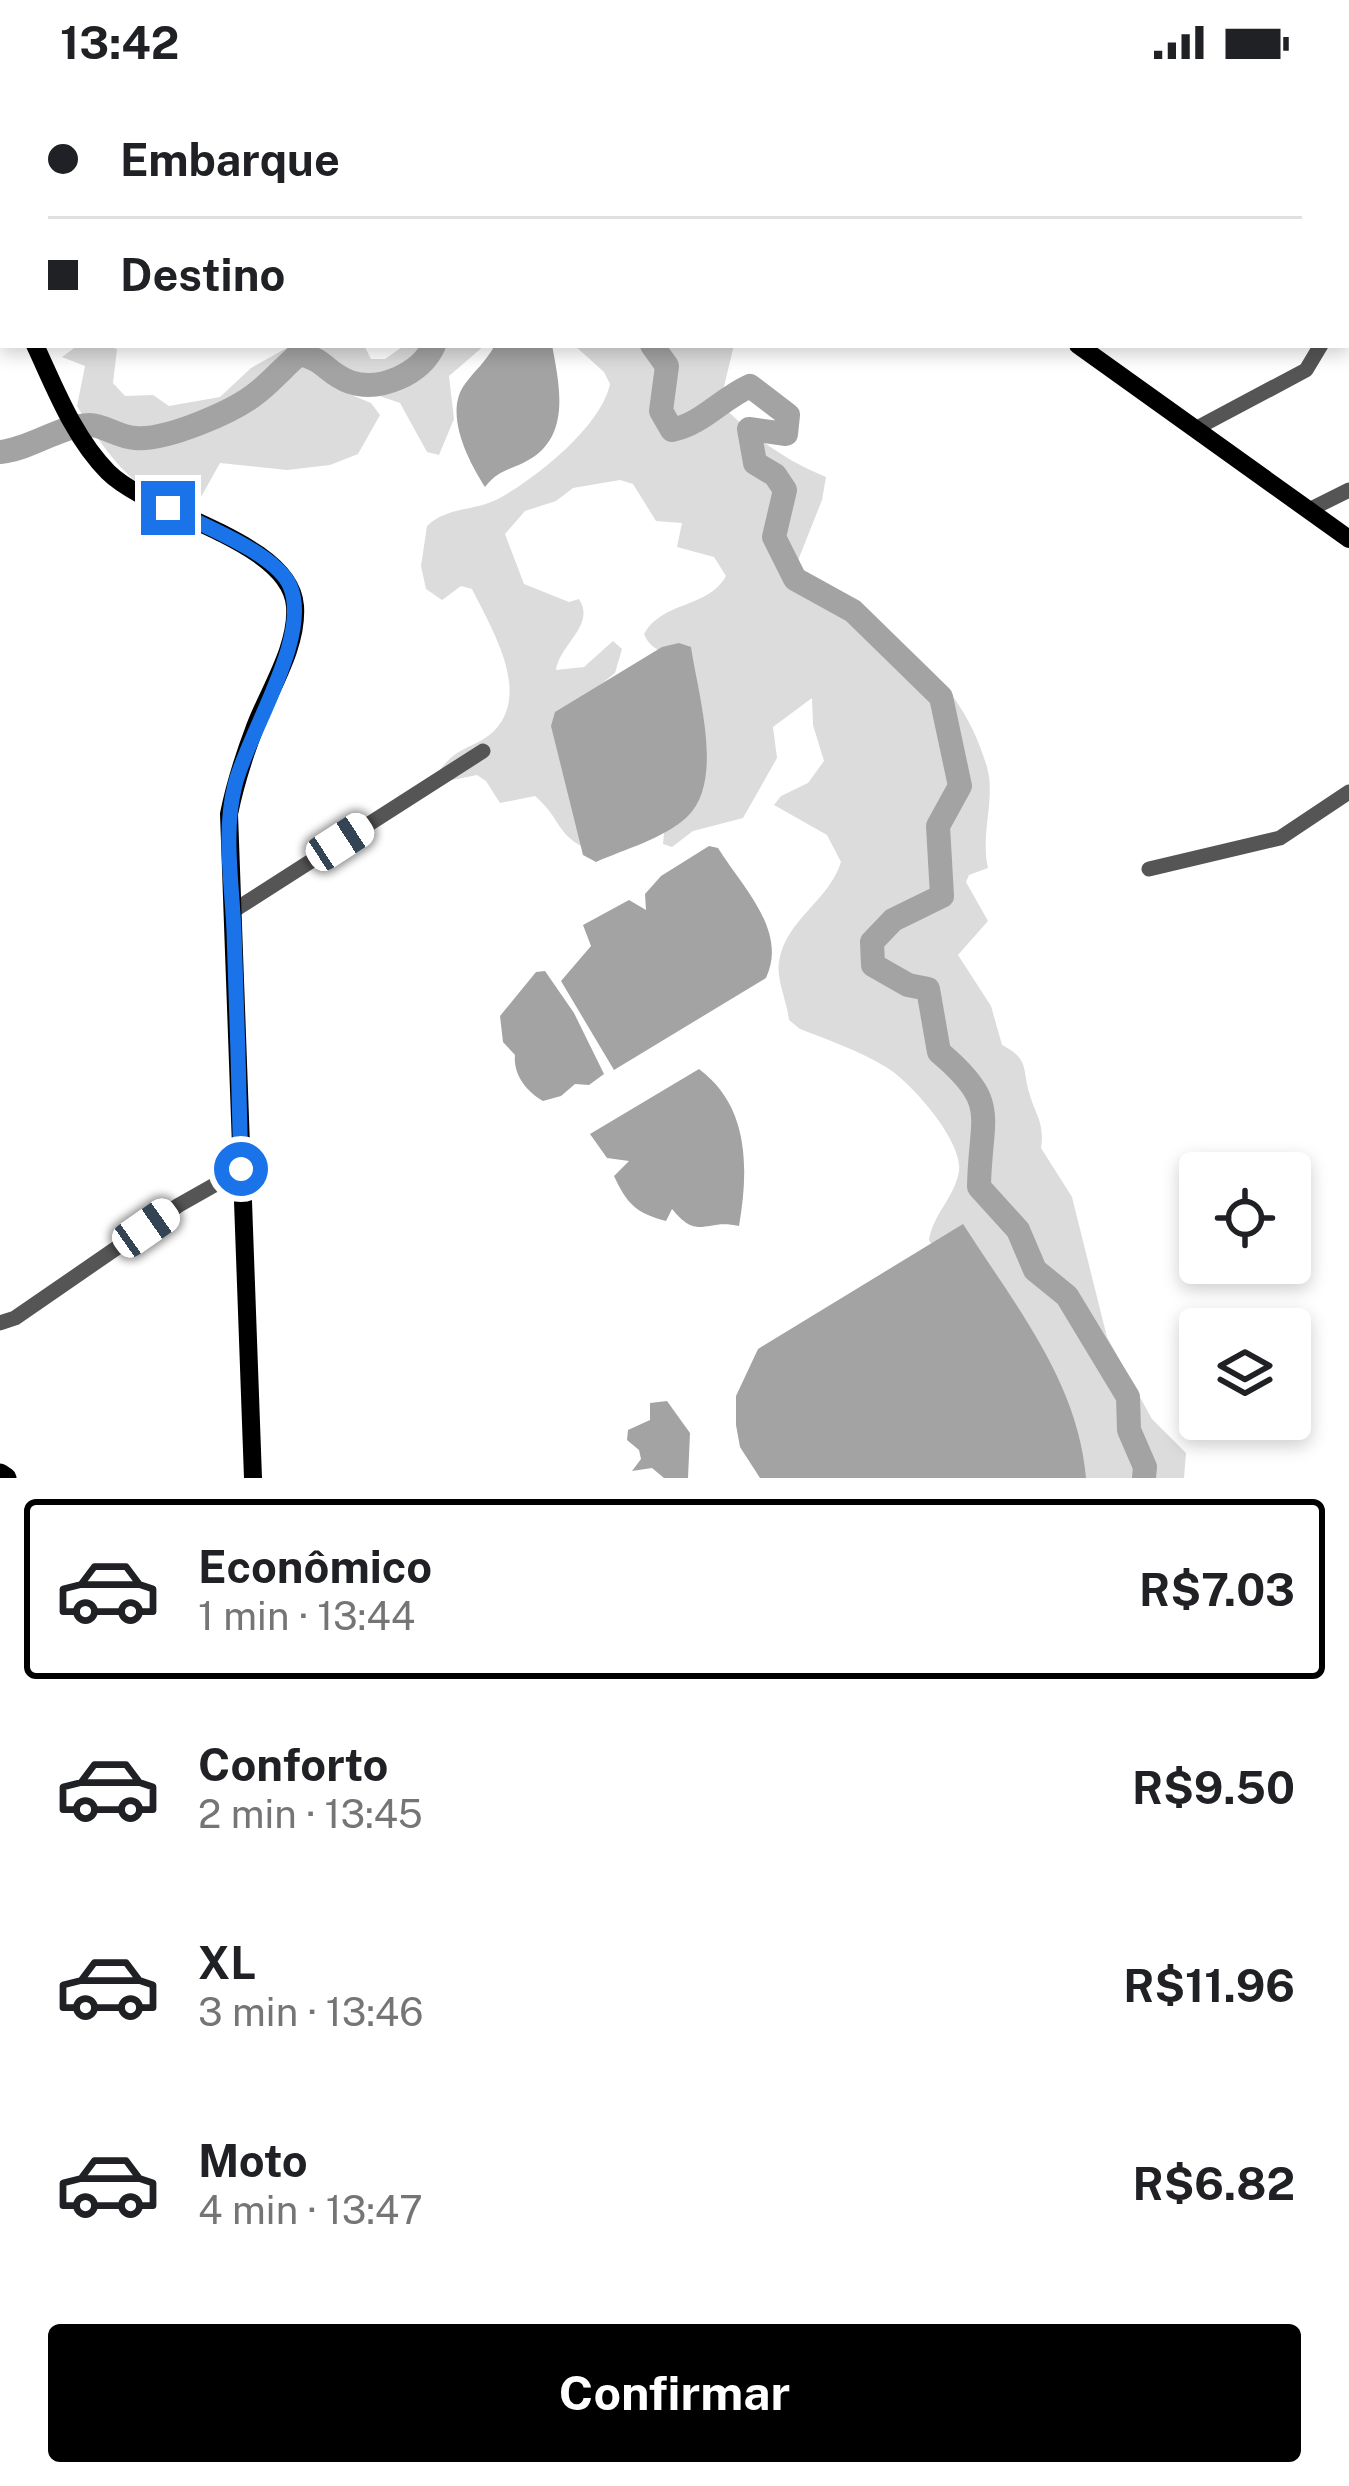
<!DOCTYPE html>
<html lang="pt">
<meta charset="utf-8">
<style>
body{margin:0;font-family:"Public Sans",sans-serif;background:#f2f2f2;color:#202124;height:100vh;display:flex;flex-direction:column;font-size:45px;white-space:nowrap}
*{box-sizing:border-box;margin:0}
p{font-size:39px;color:#757577}
.icon{flex:none;width:66px;height:66px;fill:none;stroke:currentColor;stroke-width:2;stroke-linecap:round;stroke-linejoin:round}
.map{position:relative;height:1394px;overflow:hidden}
.drawer{display:flex;flex-direction:column;background:#fff;flex:1}
.drawer>*{flex:none}
.top-card{position:absolute;left:0px;top:0px;width:1350px;height:264px;box-shadow:0 6px 18px #0003;display:grid;align-content:center;height:264px;padding:0 48px;background:#fff}
.tools{position:absolute;left:1179px;top:1068px;display:grid;gap:24px}
.tools a{display:grid;place-items:center;width:132px;height:132px;border-radius:12px;background:#fff;box-shadow:0 6px 18px #0003;font-size:60px}
.end{position:absolute;width:54px;height:54px;margin:-27px;border:15px solid #1a73e8;background:#fff;box-shadow:0 0 0 6px #fff}
.from{border-radius:50%}
.car{position:absolute;width:36px;height:72px;margin:-36px -18px;border-radius:15px;box-shadow:0 0 9px 3px #0007;background:linear-gradient(#fff 24%,#345 0 40%,#fff 0 76%,#345 0 86%,#fff 0)}
.top-card b{display:flex;align-items:center;gap:42px;height:114px;font-size:45px}
.top-card b+b{border-top:3px solid #e0e0e0}
.top-card i{width:30px;height:30px;background:#202124}
ul{padding:21px 0 0;list-style:none}
li{display:flex;align-items:center;gap:36px;height:180px;margin:0 24px 18px;padding:0 24px;border:6px solid transparent;border-radius:12px}
li div{flex:1}
li b{display:block;font-size:45px}
li em{font-style:normal;font-weight:700}
li.current{border-color:#000}
li>.icon{width:108px;height:108px;stroke-width:1.5}
.action{display:flex;gap:24px;margin-top:auto;padding:24px 48px}
.action a{flex:1;height:138px;border-radius:12px;background:#000;color:#fff;font-size:48px;font-weight:700;line-height:138px;text-align:center}
.status{display:flex;justify-content:space-between;align-items:center;height:84px;padding:0 60px;background:#fff;direction:ltr}
.status svg{height:33px;fill:currentColor}
.map>svg:first-child{display:block}
.green{fill:#dcdcdc}
.water{fill:#a3a3a3}
.lines{fill:none;stroke-linecap:round;stroke-linejoin:round}
.river{stroke:#a3a3a3;stroke-width:24}
.minor{stroke:#555;stroke-width:15}
.major{stroke:#000;stroke-width:18}
.highway{stroke:#000;stroke-width:21}
.route{stroke:#1a73e8;stroke-width:15}
</style>
<div class="status"><b>13:42</b><svg viewBox="0 0 49 12"><path d="M0 12V9h3v3zM5 12V6h3v6zM10 12V3h3v9zM15 12V0h3v12zM26 1h20v11H26zM47 4h2v5h-2z"/></svg></div>
<div class="map">
<svg width="1349" height="1394" viewBox="0 0 1349 1394">
<rect width="100%" height="100%" fill="#fff"/>
<!-- green -->
<path class="green" d="M102 261 117 265 113 299 125 312 153 311 169 322 220 313 251 284 292 261H364L371 275H385L405 261H485L449 292 454 335 439 371 427 368 400 319 359 305 354 312 371 319 380 331 358 370 330 381 287 386 220 379 192 429C137 412 105 369 77 322L85 282 62 273 77 262Z
M574 261H734L720 319C749 350 785 377 826 393L822 416 797 479 799 489C880 548 957 579 987 683 996 715 980 749 988 784L969 791 966 798 988 837 958 871 991 922 1002 961C1029 975 1022 983 1029 1008 1035 1031 1045 1038 1041 1064L1072 1113 1107 1253 1152 1335 1186 1369 1184 1394H1061L929 1156C933 1130 955 1113 959 1087 963 1057 911 998 886 983 859 967 829 956 800 945L789 936C787 917 776 895 779 878 785 836 829 817 841 778L827 751 774 721 781 712 808 699 824 677 813 641 812 614 773 643 777 674 743 734 693 747 672 763 663 760 664 749C695 701 727 630 679 579 666 566 652 569 644 550 662 517 709 524 726 492L714 473 677 463 682 439 656 437 633 400 620 396 573 404 556 417 525 427 505 450 524 500 569 518 579 515C596 541 560 560 556 586L584 583 613 557 622 565 615 589 573 623 594 768C555 753 563 736 535 712L500 719 486 697 477 691 428 701C436 692 444 679 453 672 466 662 482 659 494 647 532 608 491 544 472 505L461 502 442 516 426 505 421 482 427 442C446 423 475 427 498 415 535 395 601 343 610 300L604 288Z"/>
<!-- water -->
<path class="water" d="M495 261H552C560 304 572 356 523 379 506 387 498 387 485 403 469 378 443 329 465 300 476 285 485 279 495 261Z
M679 559 691 563C698 611 725 697 687 733 663 755 625 765 596 778L583 771 551 642 555 628 662 563Z
M709 762 718 764C743 804 788 847 766 894L614 986 561 897 591 862 583 841 629 816 646 826 645 810 661 792Z
M545 887 574 929 604 990 589 1001 575 1000 561 1012 543 1017C527 1008 513 991 515 971L503 958 500 932 536 888Z
M699 985C749 1022 749 1084 739 1142 705 1134 699 1158 672 1125L666 1137C636 1129 627 1120 614 1092L629 1077 607 1074 590 1050Z
M963 1140C1014 1220 1078 1297 1086 1394H760L740 1363 736 1341V1312L758 1265Z
M667 1317 690 1349 688 1394H664L652 1384 632 1387 641 1375 639 1366 627 1356 628 1346 650 1336V1319Z"/>
<g class="lines">
<!-- river -->
<path class="river" d="M652 261 667 282 661 327 672 346C702 340 721 315 750 302L788 331 786 350 749 345 755 379 775 391 785 406 774 453 795 495 853 527 941 613 960 702 938 742 942 812 893 836 872 858 873 881 908 901 928 905 939 968C1001 1020 980 1031 979 1103L1018 1146 1035 1186 1067 1212 1128 1313 1129 1346 1145 1383 1144 1394
M0 368C31 365 58 342 90 341 103 341 119 353 135 354 165 357 234 328 258 308 272 297 285 282 299 270 325 275 327 290 350 298 380 308 421 290 434 261"/>
<!-- minor -->
<path class="minor" d="M322 0 325 3
M1254 0 1257 3
M714 3 715 0
M1347 41 1349 42
M1347 205 1349 201
M1195 345 1306 286 1321 261
M1309 426 1349 406
M1149 785 1280 754 1349 708
M233 827 483 667
M0 1239 15 1234 179 1121 241 1086"/>
<!-- major -->
<path class="major" d="M155 3 157 0
M0 45H3
M0 231 3 232
M35 261C55 304 74 354 108 388 151 431 290 456 295 522 298 563 269 606 255 643 244 672 235 700 229 730L253 1394
M1078 261 1349 455"/>
<!-- highway -->
<path class="highway" d="M0 1390 6 1394"/>
</g>
<g class="lines">
<!-- route -->
<path class="route" d="M168 424C199 440 276 469 290 502 312 553 248 648 235 701 223 747 232 800 234 847 237 926 239 1006 241 1085"/>
</g>
</svg>
<div class="tools">
<a><svg class="icon" aria-label="locate" viewBox="0 0 24 24"><circle cx="12" cy="12" r="6"/><path d="M12 2v4M12 18v4M2 12h4M18 12h4"/></svg></a>
<a><svg class="icon" aria-label="layers" viewBox="0 0 24 24"><path d="M12 4l9 5-9 5-9-5zM3 14l9 5 9-5"/></svg></a>
</div>
<i class="end from" style="left:241px;top:1085px"></i>
<i class="end" style="left:168px;top:424px"></i>
<i class="car" style="left:340px;top:758px;rotate:57deg"></i>
<i class="car" style="left:146px;top:1144px;rotate:55deg"></i>
<div class="top-card">
<b><i class="from"></i>Embarque</b>
<b><i></i>Destino</b>
</div>
</div>
<section class="drawer">
<ul>
<li class="current"><svg class="icon" aria-label="car" viewBox="0 0 24 24"><path d="M5 17H2v-5l4-1 3-4h7l3 4 3 1v5h-3M9 17h6M6 11h13"/><circle cx="7" cy="17" r="2"/><circle cx="17" cy="17" r="2"/></svg><div><b>Econômico</b><p>1 min · 13:44</p></div><em>R$7.03</em></li>
<li><svg class="icon" aria-label="car" viewBox="0 0 24 24"><path d="M5 17H2v-5l4-1 3-4h7l3 4 3 1v5h-3M9 17h6M6 11h13"/><circle cx="7" cy="17" r="2"/><circle cx="17" cy="17" r="2"/></svg><div><b>Conforto</b><p>2 min · 13:45</p></div><em>R$9.50</em></li>
<li><svg class="icon" aria-label="car" viewBox="0 0 24 24"><path d="M5 17H2v-5l4-1 3-4h7l3 4 3 1v5h-3M9 17h6M6 11h13"/><circle cx="7" cy="17" r="2"/><circle cx="17" cy="17" r="2"/></svg><div><b>XL</b><p>3 min · 13:46</p></div><em>R$11.96</em></li>
<li><svg class="icon" aria-label="car" viewBox="0 0 24 24"><path d="M5 17H2v-5l4-1 3-4h7l3 4 3 1v5h-3M9 17h6M6 11h13"/><circle cx="7" cy="17" r="2"/><circle cx="17" cy="17" r="2"/></svg><div><b>Moto</b><p>4 min · 13:47</p></div><em>R$6.82</em></li>
</ul>
<div class="action"><a>Confirmar</a></div>
</section>
